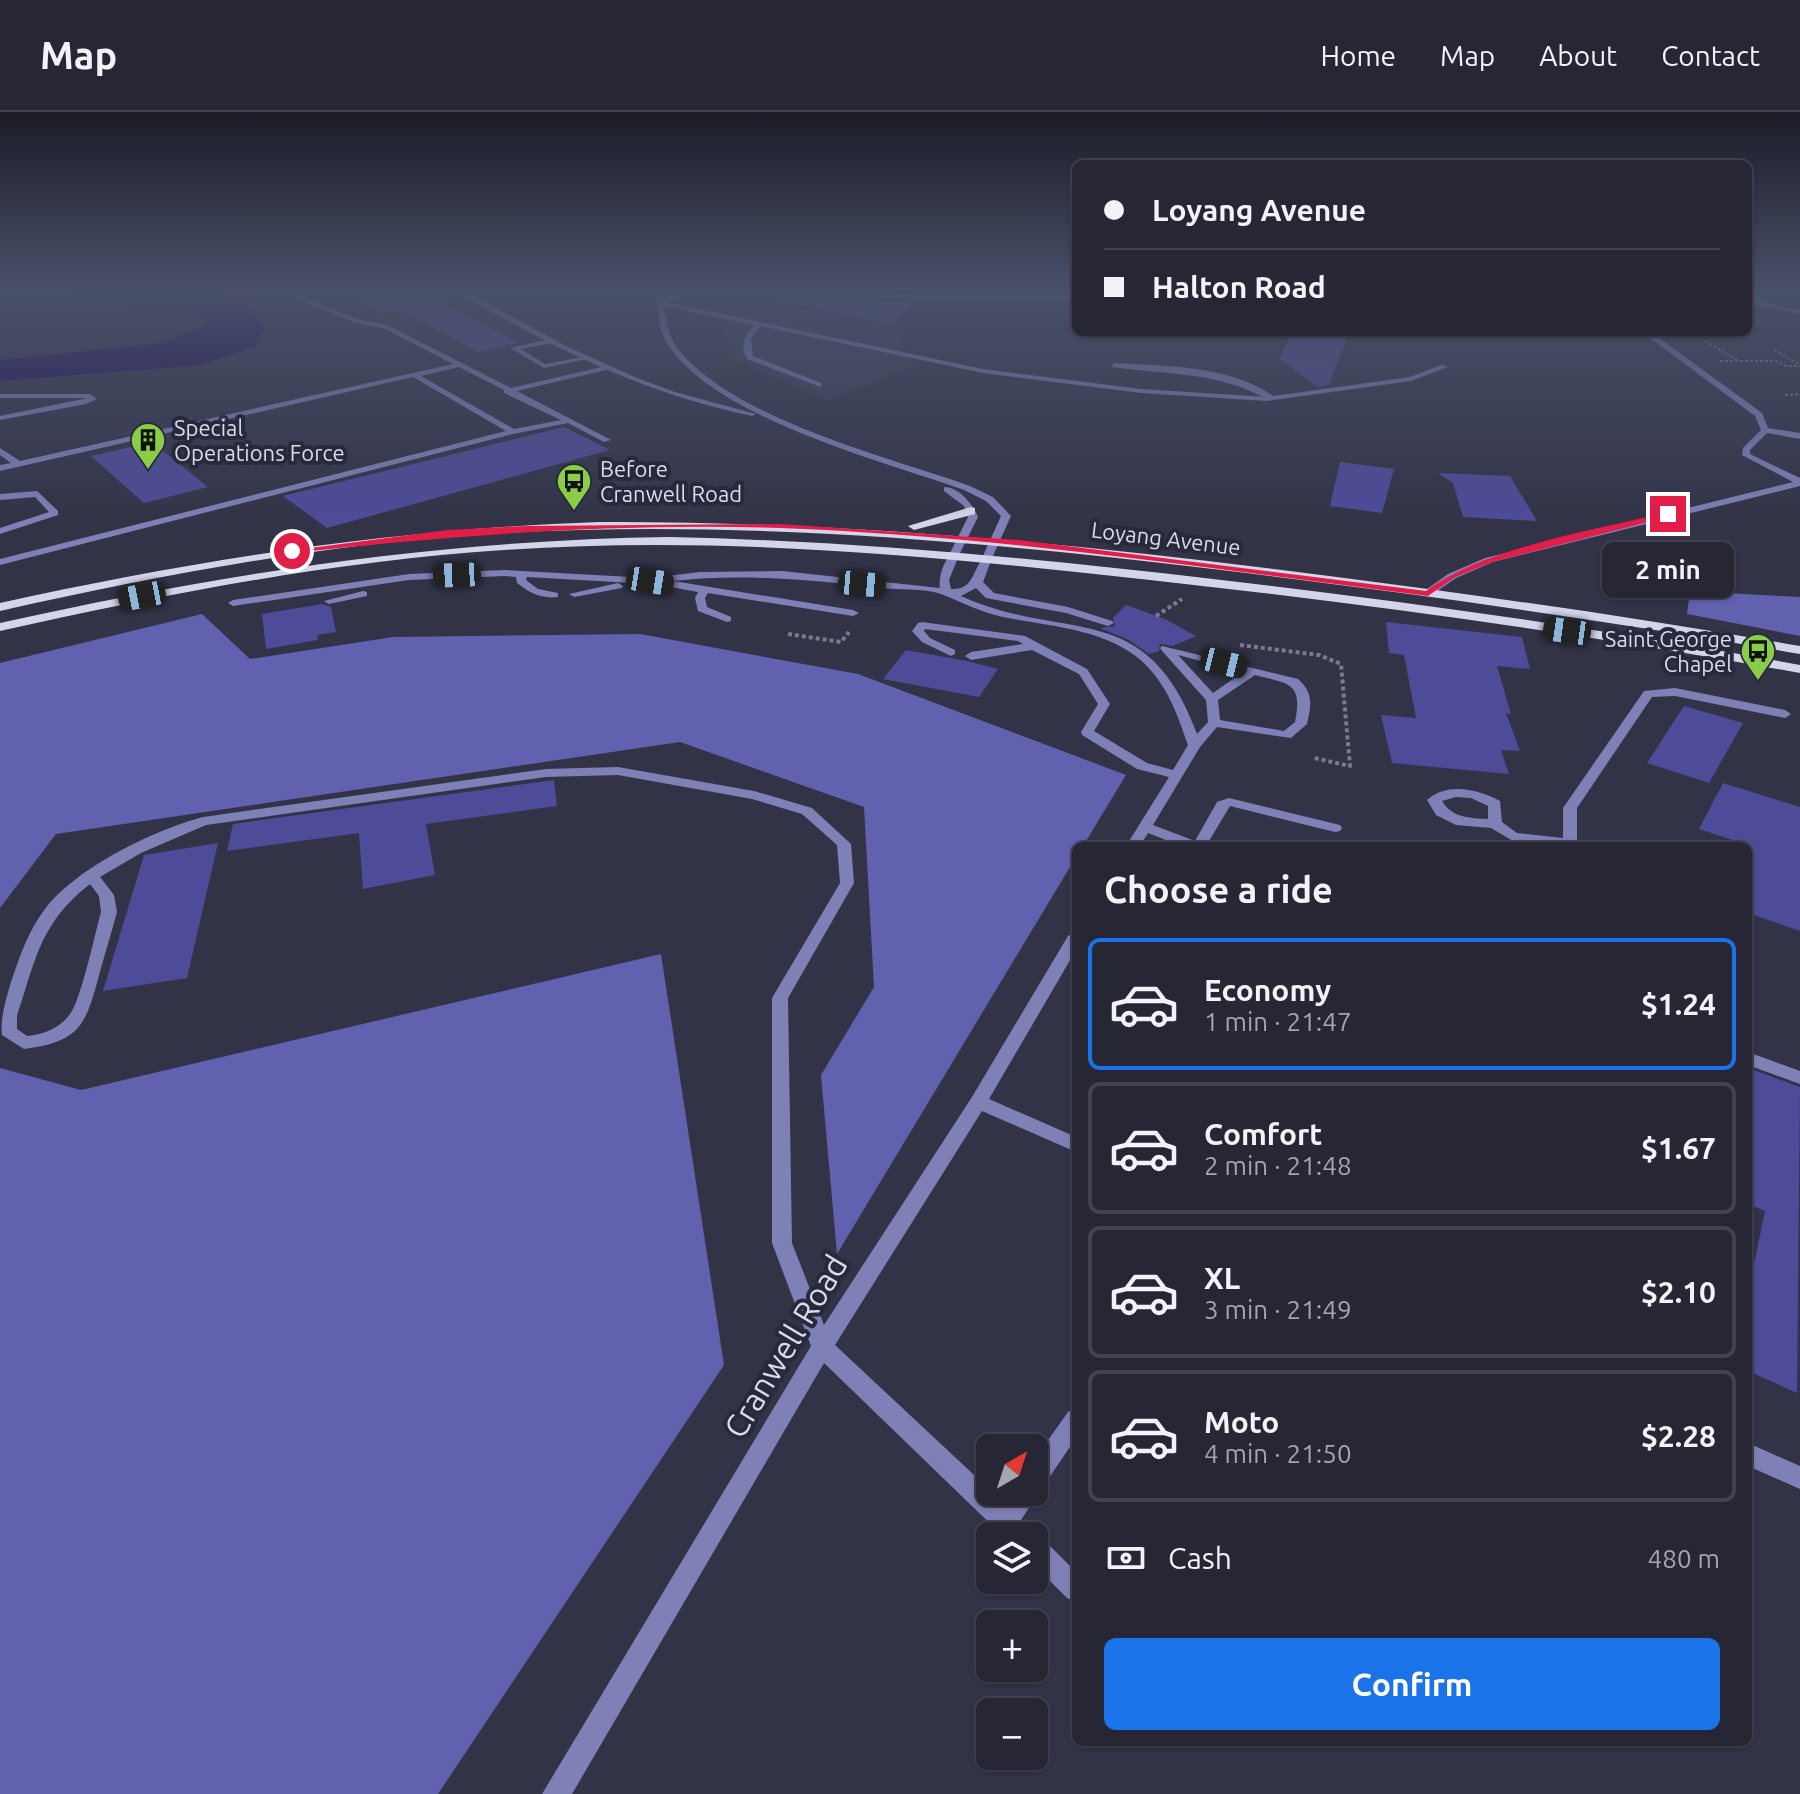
<!DOCTYPE html>
<meta charset="utf-8">
<style>
body{margin:0;font-family:Ubuntu,sans-serif;background:#323241;color:#f1f3f6;height:100vh;display:flex;flex-direction:column;font-size:30px;white-space:nowrap}
*{box-sizing:border-box;margin:0}
p{font-size:26px;color:#a4a5ad}
.icon{flex:none;width:44px;height:44px;fill:none;stroke:currentColor;stroke-width:2;stroke-linecap:round;stroke-linejoin:round}
.map{position:relative;flex:1;overflow:hidden}
.drawer{position:absolute;left:1072px;top:730px;width:680px;height:904px;display:flex;flex-direction:column;background:#262635;border-radius:12px;box-shadow:0 2px 6px #0004,0 0 0 2px #424350}
.drawer>*{flex:none}
.guide{position:absolute;left:1072px;top:48px;width:680px;height:176px;border-radius:12px;box-shadow:0 2px 6px #0004,0 0 0 2px #424350;display:grid;align-content:center;height:176px;padding:0 32px;background:#262635}
.needle{width:52px;rotate:39deg}
.tools{position:absolute;left:976px;top:1322px;display:grid;gap:16px}
.tools a{display:grid;place-items:center;width:72px;height:72px;border-radius:12px;background:#262635;box-shadow:0 2px 6px #0004,0 0 0 2px #424350;font-size:40px}
.end{position:absolute;width:36px;height:36px;margin:-18px;border:10px solid #e11d48;background:#fff;box-shadow:0 0 0 4px #fff}
.from{border-radius:50%}
.bubble{position:absolute;height:56px;border-radius:12px;background:#262635;box-shadow:0 2px 6px #0004,0 0 0 2px #424350;font-size:26px;font-weight:600;line-height:56px;text-align:center}
.car{position:absolute;width:24px;height:48px;margin:-24px -12px;border-radius:10px;box-shadow:0 0 6px 2px #0007;background:linear-gradient(#222 24%,#8ab4d8 0 40%,#222 0 76%,#8ab4d8 0 86%,#222 0)}
.guide b{display:flex;align-items:center;gap:28px;height:76px;font-size:30px}
.guide b+b{border-top:2px solid #424350}
.guide i{width:20px;height:20px;background:#f1f3f6}
ul{padding:0;list-style:none}
li{display:flex;align-items:center;gap:24px;height:132px;margin:0 16px 12px;padding:0 16px;border:4px solid #424350;border-radius:12px}
li div{flex:1}
li b{display:block;font-size:30px}
li em{font-style:normal;font-weight:600}
li.current{border-color:#1a73e8}
li>.icon{width:72px;height:72px;stroke-width:1.5}
h2{padding:0 32px;font-size:36px;line-height:96px}
.pay{display:flex;align-items:center;gap:20px;height:88px;padding:0 32px;font-size:30px}
.pay p{margin-inline-start:auto}
.cta{display:flex;gap:16px;margin-top:auto;padding:16px 32px}
.cta a{flex:1;height:92px;border-radius:12px;background:#1a73e8;color:#fff;font-size:32px;font-weight:600;line-height:92px;text-align:center}
header{display:flex;align-items:center;gap:48px;box-sizing:border-box;height:112px;padding:0 40px;background:#262635;border-bottom:2px solid #424350}
header strong{font-size:38px}
nav{display:flex;gap:44px;margin-inline-start:auto;font-size:28px}
.map>svg:first-child{display:block}
.built{fill:#3b3c56}
.forest{fill:#6261b0}
.water{fill:#1c0c56}
.building{fill:#4e4b98}
.lines{fill:none;stroke-linecap:round;stroke-linejoin:round}
.path-far1{stroke:#7a7c8c;stroke-width:2;stroke-dasharray:3 2;stroke-linecap:butt}
.path{stroke:#7a7c8c;stroke-width:4;stroke-dasharray:4 3;stroke-linecap:butt}
.lane{fill:#7e80b6;fill-rule:evenodd}
.street{fill:#7e80b6;fill-rule:evenodd}
.primary{fill:#d3d5eb;fill-rule:evenodd}
.route{fill:#e11d48}
.labels{text-anchor:middle;dominant-baseline:central;stroke-width:8;stroke-linejoin:round;paint-order:stroke}
.far-poi-label{font-size:22px;fill:#dadce8;stroke:#28293c;text-anchor:start}
.far-street-label{font-size:22px;fill:#dadce8;stroke:#28293c}
.near-street-label{font-size:32px;fill:#dadce8;stroke:#28293c}
</style>
<header>
<strong>Map</strong>
<nav><a>Home</a><a>Map</a><a>About</a><a>Contact</a></nav>
</header>
<div class="map">
<svg width="1800" height="1682" viewBox="0 0 1800 1682">
<rect width="100%" height="100%" fill="#323347"/>
<!-- built -->
<path class="built" d="M761 180 885 192 913 254 829 289 731 246 723 213Z"/>
<!-- forest -->
<path class="forest" d="M935 175H1076V182H928Z
M1690 479 1800 485V524L1687 502Z
M202 502 250 547 393 525 640 522 858 562 1126 663 1083 734H1076V745L837 1142 821 963 874 875 864 695 680 630 56 722 0 796V551Z
M661 842 724 1253 438 1682H0V956L81 978Z"/>
<!-- water -->
<path class="water" d="M34 175H203L242 185 264 217 256 234 201 253 0 269V248L161 231 209 212 194 199 150 197Z"/>
<!-- building -->
<path class="building" d="M337 175H448L454 189 442 191 519 231 478 240 400 198 382 201Z
M818 175H929L924 181Z
M773 179 915 190 894 212 772 187Z
M1292 220 1348 225 1329 273 1318 275 1279 247Z
M564 315 610 338 327 416 283 384Z
M152 330 208 375 144 391 91 344Z
M1340 350 1394 357 1382 401 1330 394Z
M1438 361 1510 364 1537 409 1463 405 1453 371Z
M322 492 331 495 336 520 317 523 318 528 266 537 262 502Z
M1126 493 1165 507 1196 524 1173 534 1160 532 1159 539 1149 542 1129 528 1100 516 1115 514 1113 506Z
M1386 510 1522 525 1530 557 1497 554 1511 602 1506 601 1520 639 1501 638 1509 662 1392 651 1381 603 1416 606 1404 543 1389 541Z
M906 538 967 549 998 557 979 585 883 567Z
M1684 594 1743 611 1709 671 1647 651Z
M554 668 557 694 426 712 435 763 363 777 359 721 227 739 233 712Z
M1723 671 1800 695V819L1748 801V733L1699 717Z
M218 731 187 866 103 879 144 743Z
M1748 956 1800 975 1797 1281 1748 1259V1181L1765 1099 1748 1092Z"/>
<g class="lines">
<!-- path-far1 -->
<path class="path-far1" d="M1748 216 1758 213 1759 207
M1705 229 1739 249
M1774 238 1799 252
M1720 249H1776L1786 254H1800
M1785 283 1800 282"/>
<!-- path -->
<path class="path" d="M1156 504 1182 487
M788 522 841 530 849 520
M1240 533 1319 543 1341 552 1350 654 1314 646"/>
<!-- lane -->
<path class="lane" d="M242 175 293 181 360 208 387 213 511 276 606 254V258L517 279 611 328 604 330 568 311 513 322 0 453V447L506 319 413 265 0 359V353L11 351 0 343V336L20 349 453 252 383 216 356 211 290 184ZM459 255 504 278V281L561 308 514 317 421 264Z
M1748 179 1769 193V195H1765L1748 184Z
M757 211 762 212 751 227 753 244 821 271V275L747 247C739 231 745 222 757 211Z
M550 227 553 231 521 237 545 252 583 245 587 247 544 256 510 236Z
M1114 251C1166 254 1232 253 1276 286L1269 288C1216 259 1169 263 1111 255Z
M0 282H90L97 287 86 292 0 308V304L88 286H0Z
M37 379 58 399V403L0 422V416L49 400 35 385 0 388V382Z
M954 440 959 443 949 468 951 477C976 479 972 453 987 443L992 446 983 470 994 481 1068 495 1112 509 1114 511 1108 514 1066 501 986 486 976 476 961 484C1067 532 1146 484 1197 622L1208 610 1206 588 1163 540 1160 536 1162 534 1298 567C1314 581 1311 594 1307 612L1291 626 1217 615 1200 635 1153 713 1195 729 1217 690 1229 686 1340 713 1342 716 1340 719 1335 720 1230 694 1206 734H1181L1148 721 1140 734H1126L1169 665 1137 657 1082 623 1081 620 1098 592 1079 562 1032 538 971 548 965 544 971 540 1023 532 1018 529 925 517 924 519 930 526 955 538V542L951 544 922 530 912 519 918 511 922 510 1025 524 1087 557 1110 592 1094 619 1147 651 1173 658 1188 633C1176 599 1166 569 1137 545 1100 516 1047 514 1003 505 981 500 961 490 941 482 923 476 899 478 880 476 811 468 743 461 673 469L853 498 859 501 853 504 708 481 705 486 707 495 731 505V509L727 510 698 499 695 486 698 480 665 474V470L650 472 527 465 526 468 538 477 558 481V485C541 487 530 481 517 471L516 465 505 464 409 468 233 494 228 491 233 488 409 462 505 458 650 466 700 460 782 459 940 476C938 465 945 445 954 440ZM1178 543 1243 560 1213 581ZM1255 563C1289 572 1303 570 1295 610L1284 619 1220 608 1218 588Z
M618 471 623 474 622 476 574 485 569 482Z
M363 479 367 480V484L329 492 324 489Z
M1675 576 1785 598 1791 602 1785 606 1675 584 1652 585 1577 696V734L1513 729 1491 716 1456 713 1436 703 1427 688C1447 670 1478 677 1500 689L1502 710 1517 721 1563 726V696L1644 579ZM1456 685 1471 686 1488 694V707C1470 706 1452 706 1442 689Z
M618 655 754 679 812 696 851 732 854 771 788 886 792 1131 824 1213 972 985 1068 824 1076 819V838L989 987 1076 1025V1040L982 999 835 1233 1004 1391 1012 1380H1034V1348L1068 1300 1076 1296V1326L1042 1376 1037 1378 1034 1388 1021 1408 1030 1415 1033 1424H1003L824 1251 572 1682H542L811 1234 772 1131V886L840 771 837 733 802 702 752 687 618 663 546 665 206 713 141 741 100 765 114 783 117 800C111 822 104 845 98 867 85 916 77 930 24 937L2 923C0 906 6 887 11 870 20 844 28 819 45 797 76 756 154 718 203 705L546 657ZM90 772 99 784 101 800C95 821 81 888 70 902 59 917 44 922 27 924L17 917V904C36 847 40 811 90 772Z
M1748 940 1800 959V972L1748 953Z
M1748 1331 1800 1354V1377L1748 1354Z
M1033 1424H1034L1043 1427 1076 1460V1490L1067 1486 1034 1453Z"/>
<!-- street -->
<path class="street" d="M451 175H459L564 233 637 266 675 280 756 302 752 304C667 286 590 254 514 212 493 200 469 189 451 175Z
M655 175H661L663 186 696 177 752 175 696 181 665 190 983 257 1141 277 1267 285 1410 265 1441 253 1448 255 1411 269 1267 289 1141 281 983 261 664 194C666 207 668 223 676 234 729 306 888 345 970 374L993 385 1011 404 992 446 987 449 982 446 1001 404 986 389 964 378C882 349 718 307 669 234 657 218 658 194 655 175Z
M766 175 927 184 1076 185V189L927 188Z
M1748 187 1800 198V202L1748 191Z
M1642 220H1651L1762 301 1768 316 1800 321V327L1767 321 1750 338V342L1800 366V374L1493 450 1456 466 1432 483H1424V479L1448 462 1485 446 1793 370 1742 343 1743 336 1761 318 1755 304Z
M944 375C959 375 972 391 978 405L959 443 954 446 949 443 968 405 964 394 944 379Z"/>
<!-- primary -->
<path class="primary" d="M971 395 975 396V402L914 418 908 414Z
M599 410C847 409 1092 433 1337 465 1492 485 1646 507 1800 534V542C1605 508 1410 481 1213 457 978 429 741 408 504 421 334 430 166 462 0 499V491C198 447 396 417 599 410Z
M670 425C852 429 1033 446 1213 467 1410 490 1605 517 1800 553V561C1585 522 1368 492 1150 468 936 444 720 423 504 438 334 449 166 482 0 519V511C224 461 441 428 670 425Z"/>
</g>
<!-- sky -->
<linearGradient id="sky" x2="0" y2="1"><stop stop-color="#1c1c27"/><stop offset="0.43" stop-color="#495069"/><stop offset="1" stop-color="#495069" stop-opacity="0"/></linearGradient>
<rect width="1800" height="410" fill="url(#sky)"/>
<!-- route -->
<path class="route" d="M1668 400 1671 404 1492 450 1455 465 1428 484C1213 457 997 424 780 416 616 411 454 423 292 441L288 439 448 418 525 414 779 412 1019 428 1426 479C1488 434 1593 419 1668 400Z"/>
<!-- icons -->
<defs>
<g id="building-pin" transform="scale(1.8)"><path d="M0 17L-7.5 6A9.5 9.5 0 1 1 7.5 6Z" fill="#8ace47" stroke="#28293c"/><path d="M-4-6H4V6H1V3H-1V6H-4ZM-2.5-4.3h1.7v1.8h-1.7ZM.8-4.3h1.7v1.8H.8ZM-2.5-1h1.7V.8h-1.7ZM.8-1h1.7V.8H.8Z" fill="#111"/></g>
<g id="bus-pin" transform="scale(1.8)"><path d="M0 17L-7.5 6A9.5 9.5 0 1 1 7.5 6Z" fill="#8ace47" stroke="#28293c"/><path d="M-5-6H5V4H4V6H2V4H-2V6H-4V4H-5ZM-3.5-4V0h7V-4ZM-3.5 1.2v1.5H-2V1.2ZM2 1.2v1.5H3.5V1.2Z" fill="#111"/></g>
</defs>
<g fill-rule="evenodd">
<use href="#building-pin" x="148" y="328"/>
<use href="#bus-pin" x="574" y="369"/>
<use href="#bus-pin" x="1758" y="539"/>
</g>
<g class="labels">
<!-- far-poi labels -->
<g class="far-poi-label">
<text x="174" y="315">Special<tspan x="174" dy="25">Operations Force</tspan></text>
<text x="600" y="356">Before<tspan x="600" dy="25">Cranwell Road</tspan></text>
<text x="1732" y="526" text-anchor="end">Saint George<tspan x="1732" dy="25">Chapel</tspan></text>
</g>
<!-- far-street labels -->
<g class="far-street-label">
<text transform="translate(1166 426) rotate(7)">Loyang Avenue</text>
</g>
<!-- near-street labels -->
<g class="near-street-label">
<text transform="translate(785 1234) rotate(-59)">Cranwell Road</text>
</g>
</g>
</svg>
<div class="tools">
<a><svg class="needle" viewBox="-14 -14 28 28"><path d="M0-13l5 13h-10z" fill="#e53935"/><path d="M0 13l5-13h-10z" fill="#a4a5ad"/></svg></a>
<a><svg class="icon" aria-label="layers" viewBox="0 0 24 24"><path d="M12 4l9 5-9 5-9-5zM3 14l9 5 9-5"/></svg></a>
<a>+</a>
<a>−</a>
</div>
<i class="end from" style="left:292px;top:439px"></i>
<i class="end" style="left:1668px;top:402px"></i>
<div class="bubble" style="left:1602px;top:430px;width:132px">2 min</div>
<i class="car" style="left:457px;top:463px;rotate:268deg"></i>
<i class="car" style="left:650px;top:469px;rotate:99deg"></i>
<i class="car" style="left:862px;top:472px;rotate:95deg"></i>
<i class="car" style="left:142px;top:484px;rotate:259deg"></i>
<i class="car" style="left:1567px;top:519px;rotate:278deg"></i>
<i class="car" style="left:1224px;top:551px;rotate:104deg"></i>
<div class="guide">
<b><i class="from"></i>Loyang Avenue</b>
<b><i></i>Halton Road</b>
</div>
<section class="drawer">
<h2>Choose a ride</h2>
<ul>
<li class="current"><svg class="icon" aria-label="car" viewBox="0 0 24 24"><path d="M5 17H2v-5l4-1 3-4h7l3 4 3 1v5h-3M9 17h6M6 11h13"/><circle cx="7" cy="17" r="2"/><circle cx="17" cy="17" r="2"/></svg><div><b>Economy</b><p>1 min · 21:47</p></div><em>$1.24</em></li>
<li><svg class="icon" aria-label="car" viewBox="0 0 24 24"><path d="M5 17H2v-5l4-1 3-4h7l3 4 3 1v5h-3M9 17h6M6 11h13"/><circle cx="7" cy="17" r="2"/><circle cx="17" cy="17" r="2"/></svg><div><b>Comfort</b><p>2 min · 21:48</p></div><em>$1.67</em></li>
<li><svg class="icon" aria-label="car" viewBox="0 0 24 24"><path d="M5 17H2v-5l4-1 3-4h7l3 4 3 1v5h-3M9 17h6M6 11h13"/><circle cx="7" cy="17" r="2"/><circle cx="17" cy="17" r="2"/></svg><div><b>XL</b><p>3 min · 21:49</p></div><em>$2.10</em></li>
<li><svg class="icon" aria-label="car" viewBox="0 0 24 24"><path d="M5 17H2v-5l4-1 3-4h7l3 4 3 1v5h-3M9 17h6M6 11h13"/><circle cx="7" cy="17" r="2"/><circle cx="17" cy="17" r="2"/></svg><div><b>Moto</b><p>4 min · 21:50</p></div><em>$2.28</em></li>
</ul>
<div class="pay"><svg class="icon" aria-label="cash" viewBox="0 0 24 24"><path d="M3 7h18v10H3z"/><circle cx="12" cy="12" r="2"/></svg>Cash<p>480 m</p></div>
<div class="cta"><a>Confirm</a></div>
</section>
</div>
